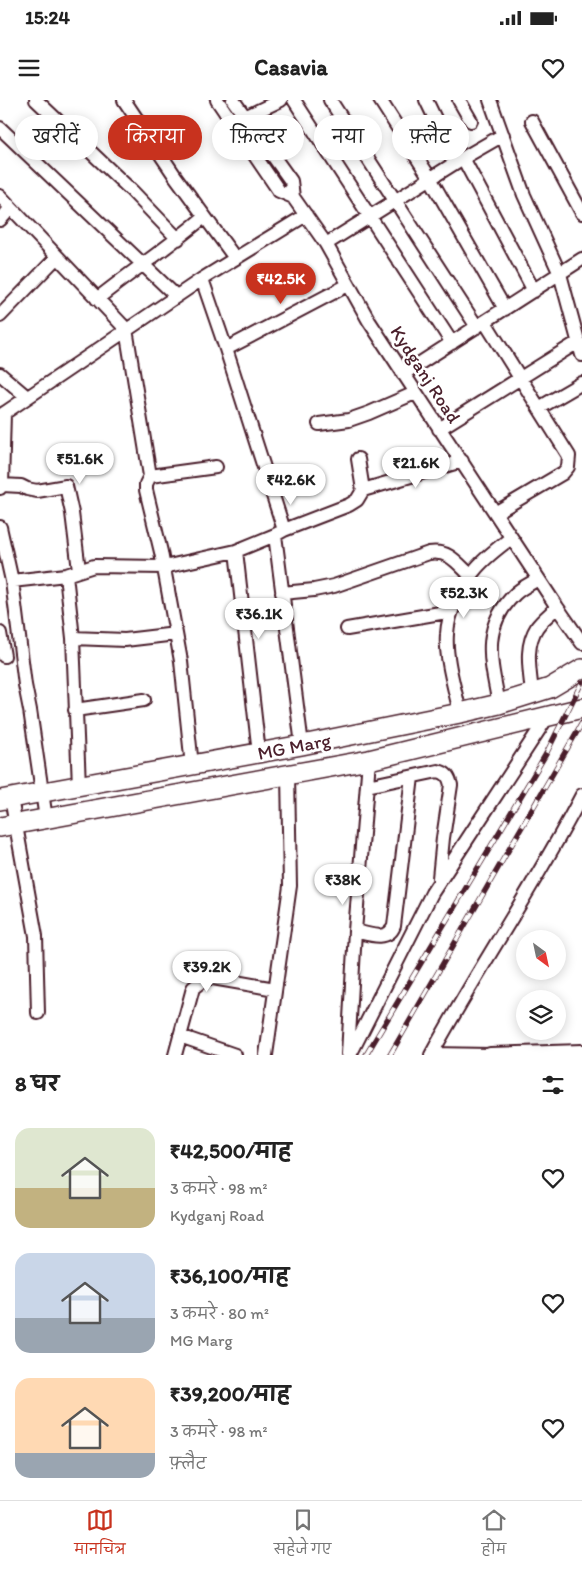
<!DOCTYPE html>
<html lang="hi">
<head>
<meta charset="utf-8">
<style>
  body { margin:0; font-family:Itim,"Playpen Sans Deva",sans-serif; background:#f2f2f2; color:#222; height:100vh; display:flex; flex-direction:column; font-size:19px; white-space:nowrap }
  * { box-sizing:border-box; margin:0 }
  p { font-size:16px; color:#767676 }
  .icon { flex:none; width:28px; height:28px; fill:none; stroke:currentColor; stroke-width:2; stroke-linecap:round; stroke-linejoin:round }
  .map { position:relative; height:955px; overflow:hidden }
  .sheet { display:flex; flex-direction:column; background:#fff; flex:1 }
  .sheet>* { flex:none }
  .top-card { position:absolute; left:15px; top:15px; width:552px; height:45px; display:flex; gap:10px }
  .needle { width:32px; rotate:147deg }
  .fabs { position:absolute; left:516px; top:830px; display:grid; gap:10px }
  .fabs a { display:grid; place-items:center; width:50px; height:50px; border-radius:50%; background:#fff; box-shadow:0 2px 12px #0003; font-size:25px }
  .price { position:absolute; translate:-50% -42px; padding:0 11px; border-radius:18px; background:#fff; color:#222; font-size:16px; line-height:32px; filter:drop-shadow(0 1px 2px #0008) }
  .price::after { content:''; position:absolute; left:50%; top:30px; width:15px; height:11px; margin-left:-8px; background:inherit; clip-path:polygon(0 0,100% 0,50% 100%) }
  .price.on { background:#c8321e; color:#fff }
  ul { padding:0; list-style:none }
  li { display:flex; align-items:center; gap:15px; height:125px; padding:0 15px }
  li span { display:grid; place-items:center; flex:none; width:140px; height:100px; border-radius:15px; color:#555 }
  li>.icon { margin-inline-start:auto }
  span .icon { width:60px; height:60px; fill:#fffc; stroke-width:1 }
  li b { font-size:21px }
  h2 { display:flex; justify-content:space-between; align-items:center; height:60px; padding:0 15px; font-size:21px }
  .tag { padding:0 18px; border-radius:22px; background:#fff; box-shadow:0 2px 12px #0003; font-size:18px; line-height:45px }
  .tag.on { background:#c8321e; color:#fff }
  .status { display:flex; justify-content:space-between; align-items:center; height:35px; padding:0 25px; background:#fff; direction:ltr }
  .status svg { height:14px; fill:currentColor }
  header { display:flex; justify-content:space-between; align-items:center; height:65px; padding:0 15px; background:#fff; font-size:22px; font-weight:700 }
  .menu { display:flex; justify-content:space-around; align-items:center; height:70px; border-top:1px solid #e0e0e0; background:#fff; font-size:14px; color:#767676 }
  .menu a { display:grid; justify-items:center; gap:2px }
  .menu .on { color:#c8321e }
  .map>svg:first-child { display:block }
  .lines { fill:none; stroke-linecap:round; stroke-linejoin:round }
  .street-casing { stroke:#4a1f2b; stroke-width:16 }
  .secondary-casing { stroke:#4a1f2b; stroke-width:22 }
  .street { stroke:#fff; stroke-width:12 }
  .secondary { stroke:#fff; stroke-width:19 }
  .rail-casing { stroke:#4a1f2b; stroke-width:5.5 }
  .rail { stroke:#fff; stroke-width:4; stroke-dasharray:11; stroke-linecap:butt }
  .labels { text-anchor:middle; stroke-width:5; stroke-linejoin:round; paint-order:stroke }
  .street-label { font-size:19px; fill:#4a1f2b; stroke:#fff }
</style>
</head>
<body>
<div class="status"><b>15:24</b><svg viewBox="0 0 49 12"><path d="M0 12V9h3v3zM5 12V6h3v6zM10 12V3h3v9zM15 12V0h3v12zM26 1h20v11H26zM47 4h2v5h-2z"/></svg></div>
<header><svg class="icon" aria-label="menu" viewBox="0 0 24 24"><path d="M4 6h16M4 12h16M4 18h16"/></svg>Casavia<svg class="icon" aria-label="heart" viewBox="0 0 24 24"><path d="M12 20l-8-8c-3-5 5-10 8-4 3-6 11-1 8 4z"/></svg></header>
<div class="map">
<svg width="582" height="955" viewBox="0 0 582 955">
  <rect width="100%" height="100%" fill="#fff"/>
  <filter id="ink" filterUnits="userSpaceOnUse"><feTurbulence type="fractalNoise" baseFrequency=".02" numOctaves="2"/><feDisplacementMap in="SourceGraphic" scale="10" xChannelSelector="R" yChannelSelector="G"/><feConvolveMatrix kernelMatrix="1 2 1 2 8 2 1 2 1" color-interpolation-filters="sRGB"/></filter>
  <g filter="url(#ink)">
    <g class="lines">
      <g class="street-casing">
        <path id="street" d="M36 0 132 91 178 139
          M124 0 175 76 235 158
          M217 0 279 91 293 97
          M233 0 291 81 293 97 326 144 369 221 557 507 582 543
          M294 0 452 243
          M330 0 477 227
          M380 0 430 78 505 209
          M426 0 456 62
          M459 0 471 21
          M490 0 524 95 560 174 582 255
          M245 17 281 0
          M532 21 582 113
          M0 28 176 196
          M463 58 503 35
          M0 96 126 229 150 376 146 384V390L161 452 181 561 192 666
          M0 120 11 108
          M326 144 463 58 534 191
          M202 179 226 249 284 430 275 435 302 645
          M97 199C132 171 170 146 204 117
          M0 216 57 157
          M485 222 569 356 568 367 563 373 495 413
          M226 249 348 185
          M0 274 27 297
          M403 274 582 159
          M539 308 582 283
          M0 316 202 179 306 115
          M319 324 349 320 369 313 415 293
          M439 329 578 242
          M150 376 216 367
          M2 385 21 386 27 389 37 391 66 386 72 413 79 470
          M0 388 2 385 4 313
          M363 390 462 361
          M0 427 12 481 25 585 30 610 46 719
          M284 430 349 405 357 400 363 390 358 359
          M66 475 73 538 79 686
          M12 481 66 475 94 466 164 467 236 451
          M282 493 314 490 334 486 429 453C450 450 457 463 471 476
          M347 529 452 511
          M0 533 4 556
          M73 538 125 540 176 534
          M532 593C530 571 524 547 537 527 542 520 550 514 557 507
          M499 604C491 562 480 528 515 494 521 488 530 484 538 479
          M75 610 144 600
          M460 613C455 589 445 558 447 534 448 513 461 487 474 471 484 458 498 448 511 438
          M259 653 236 451 275 435
          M367 686 438 671C447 673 449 677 451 685L443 738 439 778
          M11 698 36 836 38 913
          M355 831C368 834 388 842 394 826L412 677
          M180 936 235 955
          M348 954 355 831 369 660
          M432 954 490 955
          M490 954 582 951
          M175 955 193 888 207 877 275 889
          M266 955 290 786 288 674
          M350 955 432 793 548 616
          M431 955C479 867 536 784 582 695"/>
      </g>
      <g class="secondary-casing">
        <path id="secondary" d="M0 700 302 645 460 613 499 604 550 588 582 569
          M0 727 369 660 582 608"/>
      </g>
      <use href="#street" class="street"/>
      <use href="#secondary" class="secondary"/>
      <g class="rail-casing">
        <path id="rail" d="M366 955 546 654 582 582
          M390 955 582 623"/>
      </g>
      <use href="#rail" class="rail"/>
    </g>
  </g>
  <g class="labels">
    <g class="street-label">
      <text transform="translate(426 274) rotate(57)" y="7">Kydganj Road</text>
      <text transform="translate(294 646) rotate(-11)" y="7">MG Marg</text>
    </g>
  </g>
</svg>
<div class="fabs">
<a><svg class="needle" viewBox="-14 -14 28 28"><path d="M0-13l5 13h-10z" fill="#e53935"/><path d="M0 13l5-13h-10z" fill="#767676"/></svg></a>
<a><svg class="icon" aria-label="layers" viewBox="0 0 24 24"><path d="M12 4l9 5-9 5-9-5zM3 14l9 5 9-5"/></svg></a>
</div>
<b class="price on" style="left:281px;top:205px">₹42.5K</b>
<b class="price" style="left:80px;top:385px">₹51.6K</b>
<b class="price" style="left:416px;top:389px">₹21.6K</b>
<b class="price" style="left:291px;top:406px">₹42.6K</b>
<b class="price" style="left:464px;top:519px">₹52.3K</b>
<b class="price" style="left:259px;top:540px">₹36.1K</b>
<b class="price" style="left:343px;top:806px">₹38K</b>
<b class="price" style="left:207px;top:893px">₹39.2K</b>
<div class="top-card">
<a class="tag">खरीदें</a>
<a class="tag on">किराया</a>
<a class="tag">फ़िल्टर</a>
<a class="tag">नया</a>
<a class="tag">फ़्लैट</a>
</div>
</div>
<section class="sheet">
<h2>8 घर<svg class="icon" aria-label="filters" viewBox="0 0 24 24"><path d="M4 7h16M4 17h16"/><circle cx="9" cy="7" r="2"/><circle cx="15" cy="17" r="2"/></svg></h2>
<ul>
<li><span style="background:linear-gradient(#dfe7d0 60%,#c2b280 0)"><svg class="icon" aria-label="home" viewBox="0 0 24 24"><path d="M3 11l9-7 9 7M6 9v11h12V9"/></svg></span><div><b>₹42,500/माह</b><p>3 कमरे · 98 m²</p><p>Kydganj Road</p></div><svg class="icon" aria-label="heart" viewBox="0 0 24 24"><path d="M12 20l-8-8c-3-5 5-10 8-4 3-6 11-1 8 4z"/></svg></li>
<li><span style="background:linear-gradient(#c9d6e8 65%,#9aa5b1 0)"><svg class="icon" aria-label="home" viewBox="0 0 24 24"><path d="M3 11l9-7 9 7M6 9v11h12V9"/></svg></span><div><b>₹36,100/माह</b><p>3 कमरे · 80 m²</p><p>MG Marg</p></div><svg class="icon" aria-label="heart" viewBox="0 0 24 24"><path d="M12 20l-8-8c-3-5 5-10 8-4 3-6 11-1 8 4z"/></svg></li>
<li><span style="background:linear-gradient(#ffd9b3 75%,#9aa5b1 0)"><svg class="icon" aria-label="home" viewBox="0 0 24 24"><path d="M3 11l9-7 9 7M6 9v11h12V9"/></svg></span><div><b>₹39,200/माह</b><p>3 कमरे · 98 m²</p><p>फ़्लैट</p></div><svg class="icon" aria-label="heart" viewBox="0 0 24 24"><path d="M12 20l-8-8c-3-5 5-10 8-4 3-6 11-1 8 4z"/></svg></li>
</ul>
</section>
<nav class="menu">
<a class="on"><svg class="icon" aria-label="map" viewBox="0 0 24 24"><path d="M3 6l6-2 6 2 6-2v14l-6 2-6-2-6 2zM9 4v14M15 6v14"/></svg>मानचित्र</a>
<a><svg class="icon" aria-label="saved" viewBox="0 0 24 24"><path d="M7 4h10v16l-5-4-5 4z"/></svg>सहेजे गए</a>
<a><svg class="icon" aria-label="home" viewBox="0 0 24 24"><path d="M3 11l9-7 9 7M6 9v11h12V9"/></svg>होम</a>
</nav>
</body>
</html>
